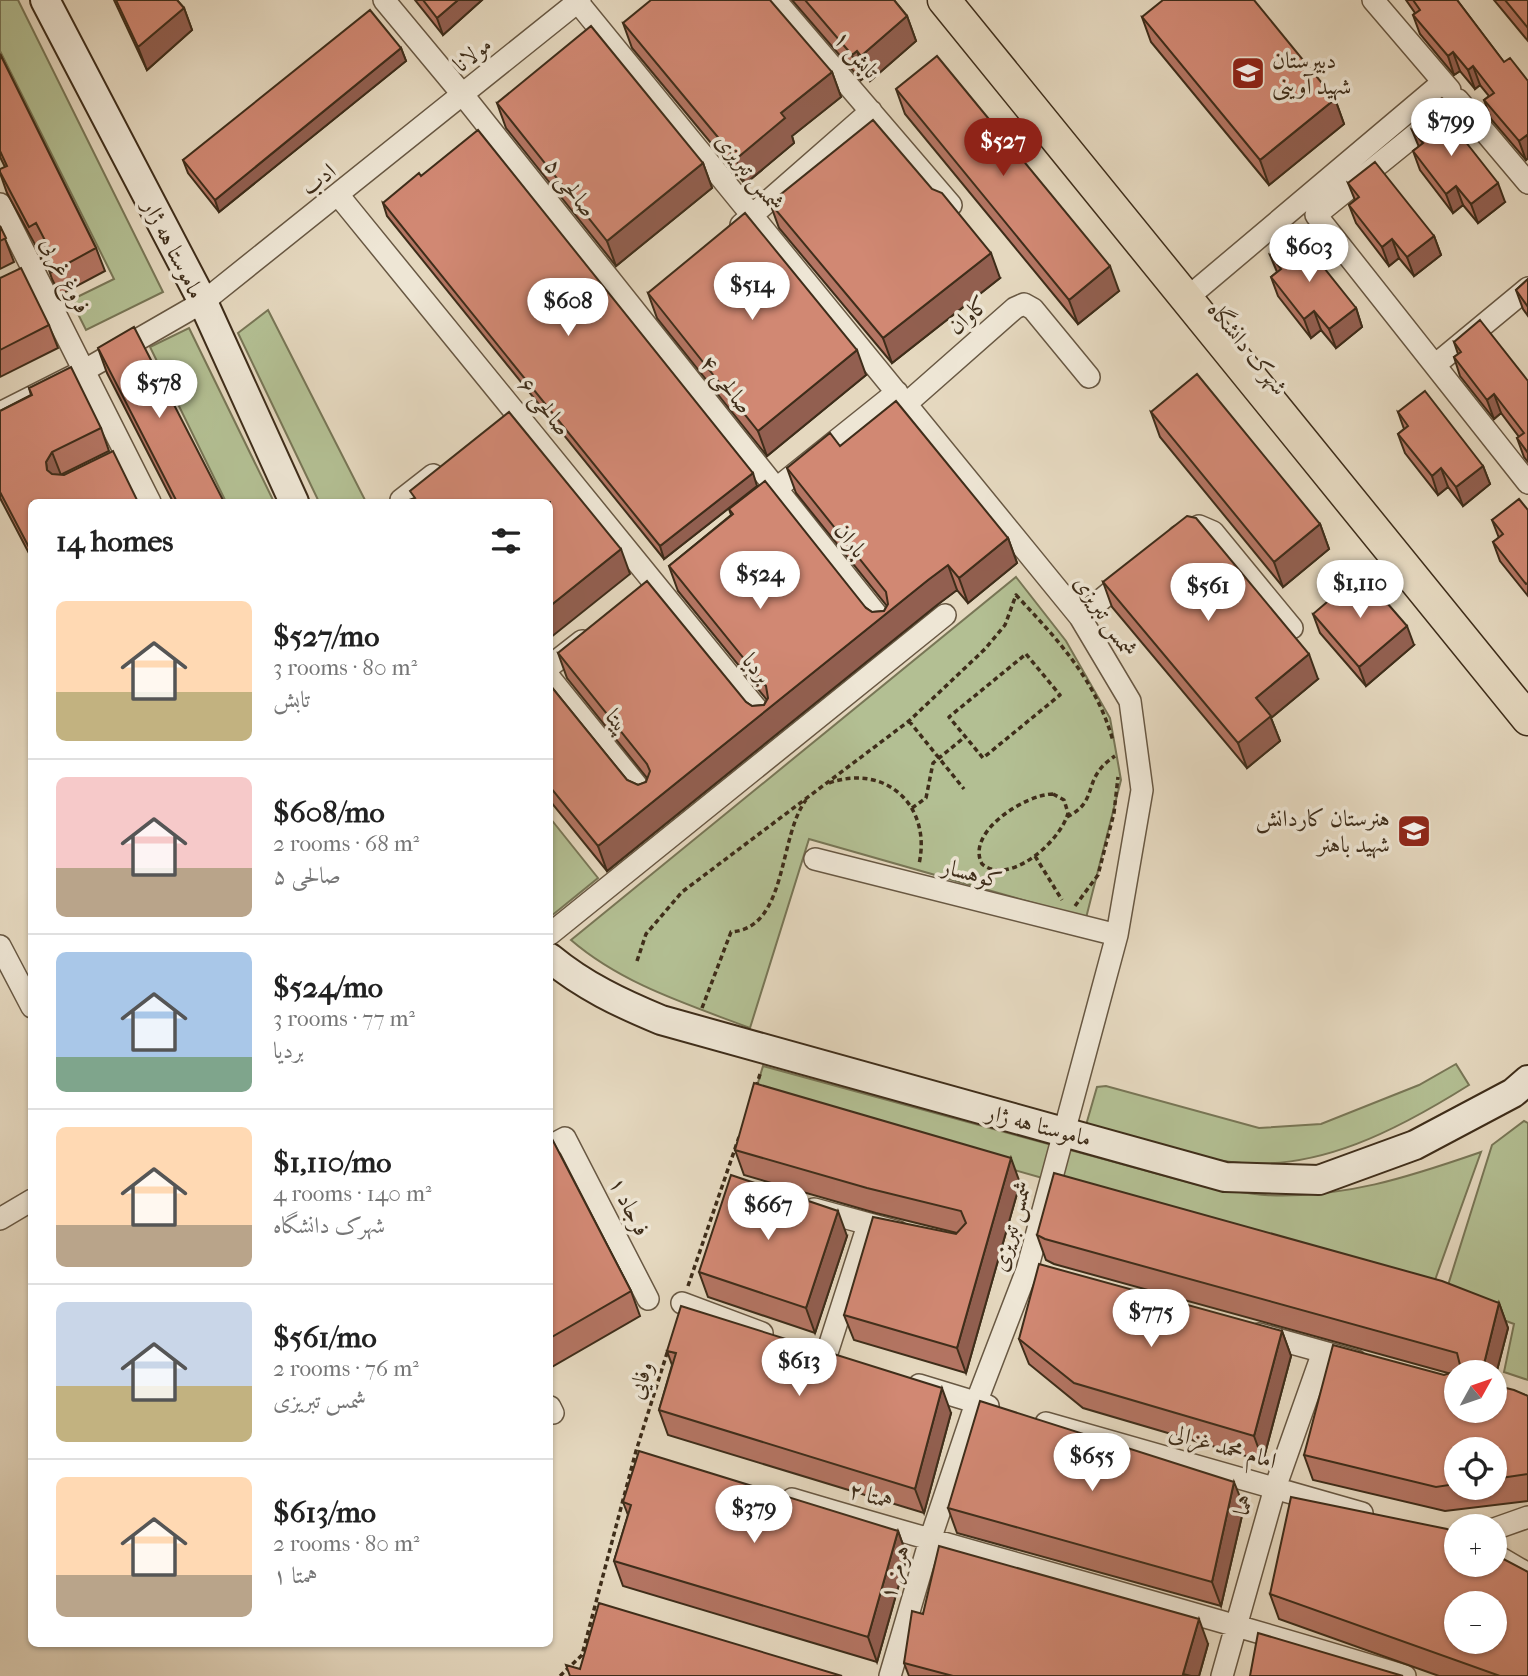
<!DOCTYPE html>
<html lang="en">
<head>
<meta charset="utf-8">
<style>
  body { margin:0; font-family:"IM FELL French Canon",Amiri,serif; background:#f2f2f2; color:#222; height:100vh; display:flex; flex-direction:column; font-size:26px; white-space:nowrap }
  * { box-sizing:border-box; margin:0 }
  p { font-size:23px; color:#767676 }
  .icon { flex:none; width:38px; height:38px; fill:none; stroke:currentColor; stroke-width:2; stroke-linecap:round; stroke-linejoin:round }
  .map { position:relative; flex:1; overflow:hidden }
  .drawer { position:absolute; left:28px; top:499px; width:525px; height:1148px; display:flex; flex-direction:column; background:#fff; border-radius:10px; box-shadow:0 2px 5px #0004 }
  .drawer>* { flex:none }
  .needle { width:46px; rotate:50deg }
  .controls { position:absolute; left:1444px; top:1360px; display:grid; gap:14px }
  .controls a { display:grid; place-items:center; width:63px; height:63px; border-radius:50%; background:#fff; box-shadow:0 2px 5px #0004; font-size:35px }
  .price { position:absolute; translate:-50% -60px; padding:0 16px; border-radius:24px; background:#fff; color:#222; font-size:23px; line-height:46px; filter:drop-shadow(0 2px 4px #0008) }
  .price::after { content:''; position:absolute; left:50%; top:42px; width:21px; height:16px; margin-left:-10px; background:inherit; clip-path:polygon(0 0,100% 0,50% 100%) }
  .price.on { background:#8f2418; color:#fff }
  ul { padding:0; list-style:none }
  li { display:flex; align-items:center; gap:21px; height:175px; padding:0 28px }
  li+li { border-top:2px solid #e0e0e0 }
  li span { display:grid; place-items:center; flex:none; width:196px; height:140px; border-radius:10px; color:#555 }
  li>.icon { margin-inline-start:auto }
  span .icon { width:84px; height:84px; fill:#fffc; stroke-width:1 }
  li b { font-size:30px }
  h2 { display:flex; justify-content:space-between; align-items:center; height:84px; padding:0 28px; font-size:30px }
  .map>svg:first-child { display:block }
  .green { fill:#b3bf93; stroke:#787656; stroke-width:2 }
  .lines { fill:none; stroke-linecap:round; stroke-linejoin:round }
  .minor-casing { stroke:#685843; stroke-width:24 }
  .secondary-casing { stroke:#3e2d1a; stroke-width:32 }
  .primary-casing { stroke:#3e2d1a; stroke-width:35 }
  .path { stroke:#3e2d1a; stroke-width:3.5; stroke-dasharray:5 3.5; stroke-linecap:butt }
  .minor { stroke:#eee6d5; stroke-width:21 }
  .secondary { stroke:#eee6d5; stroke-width:28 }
  .primary { stroke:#e5d8bf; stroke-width:32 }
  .wall { fill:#b47563; stroke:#3e2d1a; stroke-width:2; fill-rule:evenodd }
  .shaded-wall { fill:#925f50; stroke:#3e2d1a; stroke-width:2 }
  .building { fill:#d18873; stroke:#3e2d1a; stroke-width:2; fill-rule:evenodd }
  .labels { text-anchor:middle; stroke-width:7; stroke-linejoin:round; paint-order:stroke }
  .street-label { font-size:23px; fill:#3e2d1a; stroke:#eee6d5 }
  .poi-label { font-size:23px; fill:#3e2d1a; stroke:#eee6d5; text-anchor:start }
</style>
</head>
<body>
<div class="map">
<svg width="1528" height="1676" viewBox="0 0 1528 1676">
  <rect width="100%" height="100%" fill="#e5d8bf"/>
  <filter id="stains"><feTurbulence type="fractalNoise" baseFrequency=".00286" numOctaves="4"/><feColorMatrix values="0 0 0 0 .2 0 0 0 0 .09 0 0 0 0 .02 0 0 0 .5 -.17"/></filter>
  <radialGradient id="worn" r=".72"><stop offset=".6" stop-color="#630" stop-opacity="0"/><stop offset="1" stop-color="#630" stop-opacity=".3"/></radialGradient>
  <path class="green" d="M0 0H18L163 292 86 330 71 300 114 279 0 51Z
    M268 310 366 502H319L238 333Z
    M189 328 274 502H226L150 347Z
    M1016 577 1066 641 1110 718 1121 780 1086 918 809 839 750 1028C687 1004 622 984 571 940Z
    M550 818 598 878 550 917Z
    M1456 1064 1469 1085C1399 1129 1317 1173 1231 1162 1182 1156 1134 1139 1086 1125L1097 1087 1106 1086 1259 1128 1321 1124 1419 1085Z
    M763 1066 1195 1184C1218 1187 1242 1194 1265 1195 1342 1199 1409 1177 1481 1152L1435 1280 1053 1181 754 1096Z
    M1524 1121 1528 1123V1380L1504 1372 1514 1324 1444 1298 1492 1145Z"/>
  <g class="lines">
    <g class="minor-casing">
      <path id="minor" d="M384 0 463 95 885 625
        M576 0 1080 617 1130 701 1142 790 1117 935 1027 1270 976 1403 930 1540 890 1676
        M775 0 951 205
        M1373 0 1450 90
        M1528 183 1458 100 1316 215 1528 483
        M339 196 765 719
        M0 204 150 502
        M741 225 871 111
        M1199 288 1443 82
        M1435 365 1528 288
        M906 404 1015 308 1024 304 1033 309 1089 377
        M0 413 85 370 203 302 580 0
        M767 496 897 392
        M403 502 401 500 433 475
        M1179 536 1199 526 1213 532 1292 628
        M1080 617 1130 576
        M550 666 582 641
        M550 678 646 797
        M815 859 1117 935
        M550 934 945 615
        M0 946 32 1007
        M550 1146 565 1138 648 1299
        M814 1209 898 1232
        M0 1219 32 1200
        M682 1303 762 1333
        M1259 1334 1356 1361
        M826 1356 868 1225
        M919 1385 988 1406
        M550 1407 553 1413
        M1046 1423 1362 1513
        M792 1499C996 1560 1202 1613 1405 1676
        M1494 1529 1528 1517
        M1494 1554 1528 1574
        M1222 1676 1275 1488 1323 1352"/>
    </g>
    <g class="secondary-casing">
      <path id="secondary" d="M45 0 203 302 294 502
        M550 958C584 986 620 1003 661 1020L1225 1177 1319 1180 1415 1145 1513 1093 1528 1080"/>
    </g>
    <g class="primary-casing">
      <path id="primary" d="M944 0 1528 719"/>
    </g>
    <path class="path" d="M1026 654 1060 695 983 758 949 717Z
      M909 721 964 789
      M829 783C886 763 932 806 919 864
      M1053 794 1064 800 1068 813C1061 841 1009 887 982 864 965 832 1026 794 1053 794Z
      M912 808 926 798 933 763 966 736
      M1067 817C1101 800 1080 779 1115 756
      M1035 856 1062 900
      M1075 906 1098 875 1114 813 1118 777
      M637 961 646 934 682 892 909 721 985 649 1005 625 1016 595C1058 640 1096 680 1113 741
      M702 1008 731 932C788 928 778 837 806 800
      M756 1087 761 1071
      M688 1286 739 1137
      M560 1676 582 1655 636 1451 668 1350"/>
    <use href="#minor" class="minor"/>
    <use href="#secondary" class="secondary"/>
    <use href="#primary" class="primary"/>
  </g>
  <path class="wall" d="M114 0H177L184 8 192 30 147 70Z
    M415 0H482L443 35Z
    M792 0H894L907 16 916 41 870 81 866 76 861 80Z
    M1406 0H1457L1504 62 1528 81V158L1526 160 1491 119 1484 100 1489 96 1480 85 1475 89 1460 71 1454 75 1420 34 1413 15 1415 13Z
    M1494 0H1528V41Z
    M1142 17 1335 99 1344 124 1269 185 1151 42Z
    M623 23 832 72 841 97 792 136 794 143 745 184 632 48Z
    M401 48 406 61 219 212 188 173 183 160Z
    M0 54 96 248 105 271 60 295 52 279 44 255 48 253 45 246 38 250 7 193 0 173 5 167 0 157Z
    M896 89 1119 291 1078 324 905 114Z
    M497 103 703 163 712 188 616 266 506 128Z
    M1412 130 1505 202 1478 223 1463 205 1453 213 1420 170 1413 151 1419 147Z
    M1348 183 1434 236 1441 255 1414 276 1399 258 1389 266 1356 223 1349 205 1355 200Z
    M383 203 757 486 664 559 387 216Z
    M770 203 1000 278 892 363 779 228Z
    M0 226 14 262 0 269Z
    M1270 255 1356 308 1362 327 1336 348 1321 330 1311 338 1278 296 1271 277 1277 272Z
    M0 278 49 325 58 348 0 377Z
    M1528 279V316L1523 309 1516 290Z
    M648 293 866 375 767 456 657 318Z
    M1454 342 1528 381V462L1524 457 1517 438 1519 437 1501 413 1494 419 1460 376 1454 357 1458 354Z
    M98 348 224 502H173L107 373Z
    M29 388 101 428 109 451 60 475 32 502V559L0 498V411L31 395Z
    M1151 412 1320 524 1329 549 1283 587 1160 437Z
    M1398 412 1483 466 1490 484 1463 506 1448 487 1438 495 1405 453 1398 434 1404 429Z
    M840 446 1008 538 1017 563 968 603 957 590 937 605 607 871 550 801V685L627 780 638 785 646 782 647 778 567 678 558 653 746 702 752 706 764 705 767 700 678 591 669 566 731 515 729 509 872 612 884 611 887 606 796 493 787 468Z
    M1528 510V596L1500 561 1493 542 1499 538 1492 520Z
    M1103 582 1318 679 1271 718 1280 741 1247 768 1112 607Z
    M1313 614 1414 645 1366 686 1320 633Z
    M550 1136 631 1291 640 1316 550 1368Z
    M735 1150 1020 1183 966 1373 854 1340 844 1315 957 1233 876 1213 744 1175Z
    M1037 1235 1499 1303 1508 1328 1494 1382V1372H1456L1528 1396V1501L1445 1511 1313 1480 1304 1455 1444 1375 1448 1373 1054 1264 1046 1260ZM1456 1449H1494V1488H1456Z
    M847 1236 815 1333 708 1297 699 1272Z
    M1282 1331 1291 1356 1263 1461 1083 1408 1029 1364 1019 1339Z
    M667 1351 951 1413 924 1513 668 1435 659 1410 672 1365Z
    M623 1502 898 1531 907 1556 877 1662 623 1586 614 1561 628 1515Z
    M1244 1507 1221 1606 957 1533 948 1508Z
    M1270 1594 1528 1676H1439L1279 1619Z
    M923 1614 1208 1644 1199 1676H909L904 1663Z"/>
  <path class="shaded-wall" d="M458 0H482L443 35 437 18Z
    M184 8 192 30 147 70 138 47Z
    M907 16 916 41 870 81 861 56Z
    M401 48 406 61 219 212 215 200Z
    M857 51 866 76 861 80 852 55Z
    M1453 52 1460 71 1454 75 1448 56Z
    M1473 66 1480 85 1475 89 1468 70Z
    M832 72 841 97 792 136 794 143 745 184 736 159 781 113Z
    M1335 99 1344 124 1269 185 1260 160Z
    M1527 135 1528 138V158L1526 160 1519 141Z
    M703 163 712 188 616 266 607 241Z
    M1498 183 1505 202 1478 223 1471 204Z
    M1456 186 1463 205 1453 213 1446 194Z
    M1434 236 1441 255 1414 276 1407 257Z
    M1392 239 1399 258 1389 266 1382 247Z
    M991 253 1000 278 892 363 883 338Z
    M1110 266 1119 291 1078 324 1069 300Z
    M1356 308 1362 327 1336 348 1329 329Z
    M1314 311 1321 330 1311 338 1304 319Z
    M857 350 866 375 767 456 758 431Z
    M1494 394 1501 413 1494 419 1487 400Z
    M52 452 61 475 56 492 47 470 46 462Z
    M1483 466 1490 484 1463 506 1456 487Z
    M1441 468 1448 487 1438 495 1432 476Z
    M753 473 757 486 664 559 660 546Z
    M1320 524 1329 549 1283 587 1274 562Z
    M1008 538 1017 563 968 603 959 578Z
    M621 549 630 574 550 638V606Z
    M948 565 957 590 937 605 607 871 598 846 928 580Z
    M1407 626 1414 645 1366 686 1359 667Z
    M1309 654 1318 679 1271 718 1280 741 1247 768 1238 743 1256 698Z
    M1011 1158 1020 1183 966 1373 957 1348Z
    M838 1211 847 1236 815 1333 806 1308Z
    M1499 1303 1508 1328 1494 1382V1372H1482Z
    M1282 1331 1291 1356 1263 1461 1254 1436Z
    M942 1388 951 1413 924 1513 915 1489Z
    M1234 1482 1244 1507 1221 1606 1212 1582Z
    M898 1531 907 1556 877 1662 868 1637Z
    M1199 1619 1208 1644 1199 1676H1184L1183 1674Z"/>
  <path class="building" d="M116 0H177L184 8 138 47Z
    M423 0H458L437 18Z
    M651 0H770L832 72 781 113 785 118 736 159 623 23Z
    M805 0H894L907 16 861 56 857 51 852 55Z
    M1163 0H1254L1335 99 1260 160 1142 17Z
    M1413 0H1457L1504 62 1510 58 1528 81V137L1527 135 1519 141 1484 100 1494 93 1473 66 1468 70 1453 52 1448 56 1413 15 1420 10Z
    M1505 0H1528V28Z
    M370 10 401 48 215 200 183 160Z
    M591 26 703 163 607 241 497 103Z
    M0 54 96 248 52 272 44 255 51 252 36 223 29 227 0 172V169L7 166 0 151Z
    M937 56 1110 266 1069 300 896 89Z
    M1439 108 1498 183 1471 204 1456 186 1446 194 1413 151 1423 143 1412 130Z
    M873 120 932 189 942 193 991 253 883 338 770 203Z
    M478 130 753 473 660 546 383 203 419 173 421 176Z
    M1375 162 1434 236 1407 257 1392 239 1382 247 1349 205 1359 197 1348 183Z
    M745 213 857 350 758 431 648 293Z
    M0 226 6 238 0 241Z
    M1297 234 1356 308 1329 329 1314 311 1304 319 1271 277 1281 269 1270 255Z
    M21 268 49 325 0 350V278Z
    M1528 279V307L1516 290Z
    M1480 320 1528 381V453L1517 438 1524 433 1494 394 1487 400 1454 357 1461 352 1454 342Z
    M134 327 224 502H177L98 348Z
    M71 367 101 428 52 452 46 462 47 470 52 474 64 475 113 451 138 502H32V553L0 492V411L32 395 29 388Z
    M1197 374 1320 524 1274 562 1151 412Z
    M1425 391 1483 466 1456 487 1441 468 1432 476 1398 434 1408 426 1398 412Z
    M896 401 1008 538 959 578 948 565 928 580 598 846 550 787V685L627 780 638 785 646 782 650 771 647 764 558 653 647 581 746 702 752 706 764 705 768 698 766 686 669 566 733 514 729 509 765 481 866 608 872 612 884 611 888 604 886 592 787 468 830 433 840 446Z
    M509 412 621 549 550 606V502H403L415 498 410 491Z
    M1519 499 1528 510V583L1526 584 1493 542 1503 534 1492 520Z
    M1187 516 1196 518 1309 654 1256 698 1271 716 1238 743 1103 582Z
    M1361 573 1407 626 1359 667 1313 614Z
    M754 1083 1011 1158 957 1348 844 1315 873 1217 956 1234 966 1223 961 1211 867 1188 735 1150Z
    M550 1135 631 1291 550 1338Z
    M1054 1173 1442 1281 1499 1303 1482 1372H1456V1410H1494V1385L1514 1390 1528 1396V1474L1494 1479V1449H1456V1484L1436 1487 1304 1455 1333 1345 1444 1375 1457 1371 1460 1365 1457 1353 1045 1239 1037 1235Z
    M731 1175 838 1211 806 1308 699 1272Z
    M1039 1264 1282 1331 1254 1436 1074 1383 1019 1339Z
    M681 1306 942 1388 915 1489 659 1410 676 1353 667 1351Z
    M980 1401 1234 1482 1212 1582 948 1508Z
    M639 1451 898 1531 868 1637 614 1561 631 1505 623 1502Z
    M1291 1497 1447 1529 1456 1534V1564H1494V1554L1528 1572V1676H1500L1270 1594ZM1456 1603H1494V1642H1456Z
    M939 1546 1199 1619 1183 1674 1191 1676H953L904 1663 912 1611 923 1614Z
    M599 1603 842 1676H570L566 1665 580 1669Z
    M1258 1633 1403 1676H1250Z"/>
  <defs>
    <g id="school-square" transform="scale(1.75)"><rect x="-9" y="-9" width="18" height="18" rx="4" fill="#8f2418" stroke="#eee6d5"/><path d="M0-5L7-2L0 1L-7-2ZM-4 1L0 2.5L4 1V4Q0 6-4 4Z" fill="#fff"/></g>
  </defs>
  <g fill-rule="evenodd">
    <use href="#school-square" x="1248" y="73"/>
    <use href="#school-square" x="1414" y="831"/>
  </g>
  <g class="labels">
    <g class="street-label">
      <text transform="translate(472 54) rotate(-39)" y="8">مولانا</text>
      <text transform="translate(857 54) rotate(49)" y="8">تابش ۱</text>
      <text transform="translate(750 172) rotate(51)" y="8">شمس تبریزی</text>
      <text transform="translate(318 179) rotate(-38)" y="8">ادب</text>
      <text transform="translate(571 187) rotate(52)" y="8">صالحی ۵</text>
      <text transform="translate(174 249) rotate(63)" y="8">ماموستا هه ژار</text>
      <text transform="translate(66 275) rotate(63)" y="8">فروغ غربی</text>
      <text transform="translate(968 315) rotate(-41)" y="8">کاوان</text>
      <text transform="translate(1248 348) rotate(51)" y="8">شهرک دانشگاه</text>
      <text transform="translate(727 384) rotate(51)" y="8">صالحی ۴</text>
      <text transform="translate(545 406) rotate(51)" y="8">صالحی ۶</text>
      <text transform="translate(851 540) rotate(52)" y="8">باران</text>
      <text transform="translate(1106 616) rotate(56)" y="8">شمس تبریزی</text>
      <text transform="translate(757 668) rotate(51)" y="8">بردیا</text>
      <text transform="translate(618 721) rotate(51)" y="8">پیتا</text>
      <text transform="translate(972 873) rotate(15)" y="8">کوهسار</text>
      <text transform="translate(1039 1125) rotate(15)" y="8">ماموستا هه ژار</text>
      <text transform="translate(630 1206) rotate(63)" y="8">فرجاد ۱</text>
      <text transform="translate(1011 1226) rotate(-74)" y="8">شمس تبریزی</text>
      <text transform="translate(640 1380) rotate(-73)" y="8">وفایی</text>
      <text transform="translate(1223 1446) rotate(16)" y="8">امام محمد غزالی</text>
      <text transform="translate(871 1495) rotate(17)" y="8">همتا ۲</text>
      <text transform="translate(1243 1505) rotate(-74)" y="8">هما</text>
      <text transform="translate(894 1572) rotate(-74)" y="8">هرمز ۱</text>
    </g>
    <g class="poi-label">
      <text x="1272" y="68">دبیرستان<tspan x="1272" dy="26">شهید آوینی</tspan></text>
      <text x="1390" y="826" text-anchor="end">هنرستان کاردانش<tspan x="1390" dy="26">شهید باهنر</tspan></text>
    </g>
  </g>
  <rect width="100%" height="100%" filter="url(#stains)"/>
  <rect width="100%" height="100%" fill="url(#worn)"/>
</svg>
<div class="controls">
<a><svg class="needle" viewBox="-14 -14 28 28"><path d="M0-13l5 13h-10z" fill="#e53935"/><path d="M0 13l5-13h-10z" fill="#767676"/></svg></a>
<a><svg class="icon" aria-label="locate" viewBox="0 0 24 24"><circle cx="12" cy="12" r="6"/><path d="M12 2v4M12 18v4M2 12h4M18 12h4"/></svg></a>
<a>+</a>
<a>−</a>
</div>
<b class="price" style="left:1451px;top:158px">$799</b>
<b class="price on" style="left:1003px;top:178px">$527</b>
<b class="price" style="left:1309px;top:284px">$603</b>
<b class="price" style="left:752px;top:322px">$514</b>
<b class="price" style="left:568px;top:338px">$608</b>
<b class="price" style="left:159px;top:420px">$578</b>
<b class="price" style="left:760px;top:611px">$524</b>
<b class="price" style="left:1360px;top:620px">$1,110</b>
<b class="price" style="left:1208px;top:623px">$561</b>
<b class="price" style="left:768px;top:1242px">$667</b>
<b class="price" style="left:1151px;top:1349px">$775</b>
<b class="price" style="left:799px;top:1398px">$613</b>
<b class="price" style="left:1092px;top:1493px">$655</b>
<b class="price" style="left:754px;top:1545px">$379</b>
<section class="drawer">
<h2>14 homes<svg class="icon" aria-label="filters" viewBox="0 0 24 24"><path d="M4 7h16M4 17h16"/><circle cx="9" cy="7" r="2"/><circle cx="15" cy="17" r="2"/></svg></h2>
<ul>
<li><span style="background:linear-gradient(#ffd9b3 65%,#c2b280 0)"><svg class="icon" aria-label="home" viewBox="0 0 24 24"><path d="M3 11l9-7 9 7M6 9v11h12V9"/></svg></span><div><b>$527/mo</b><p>3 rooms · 80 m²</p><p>تابش</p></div></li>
<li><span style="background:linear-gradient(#f6c9c9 65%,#b9a48a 0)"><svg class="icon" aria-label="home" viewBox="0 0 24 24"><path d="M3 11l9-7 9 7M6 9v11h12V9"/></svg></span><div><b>$608/mo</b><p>2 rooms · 68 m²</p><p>صالحی ۵</p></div></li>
<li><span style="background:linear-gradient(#a9c7e8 75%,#7fa58c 0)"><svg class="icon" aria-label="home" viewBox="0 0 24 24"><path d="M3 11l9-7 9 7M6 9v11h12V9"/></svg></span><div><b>$524/mo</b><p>3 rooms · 77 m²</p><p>بردیا</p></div></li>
<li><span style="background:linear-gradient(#ffd9b3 70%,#b9a48a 0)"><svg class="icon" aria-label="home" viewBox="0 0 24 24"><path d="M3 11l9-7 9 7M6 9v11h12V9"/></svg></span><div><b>$1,110/mo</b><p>4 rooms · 140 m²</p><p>شهرک دانشگاه</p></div></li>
<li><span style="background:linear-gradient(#c9d6e8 60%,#c2b280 0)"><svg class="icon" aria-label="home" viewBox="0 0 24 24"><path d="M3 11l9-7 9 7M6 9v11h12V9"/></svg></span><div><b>$561/mo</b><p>2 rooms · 76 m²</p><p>شمس تبریزی</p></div></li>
<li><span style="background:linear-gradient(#ffd9b3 70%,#b9a48a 0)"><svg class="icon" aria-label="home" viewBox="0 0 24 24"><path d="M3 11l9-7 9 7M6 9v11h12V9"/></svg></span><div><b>$613/mo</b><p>2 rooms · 80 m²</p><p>همتا ۱</p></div></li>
</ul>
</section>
</div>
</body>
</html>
